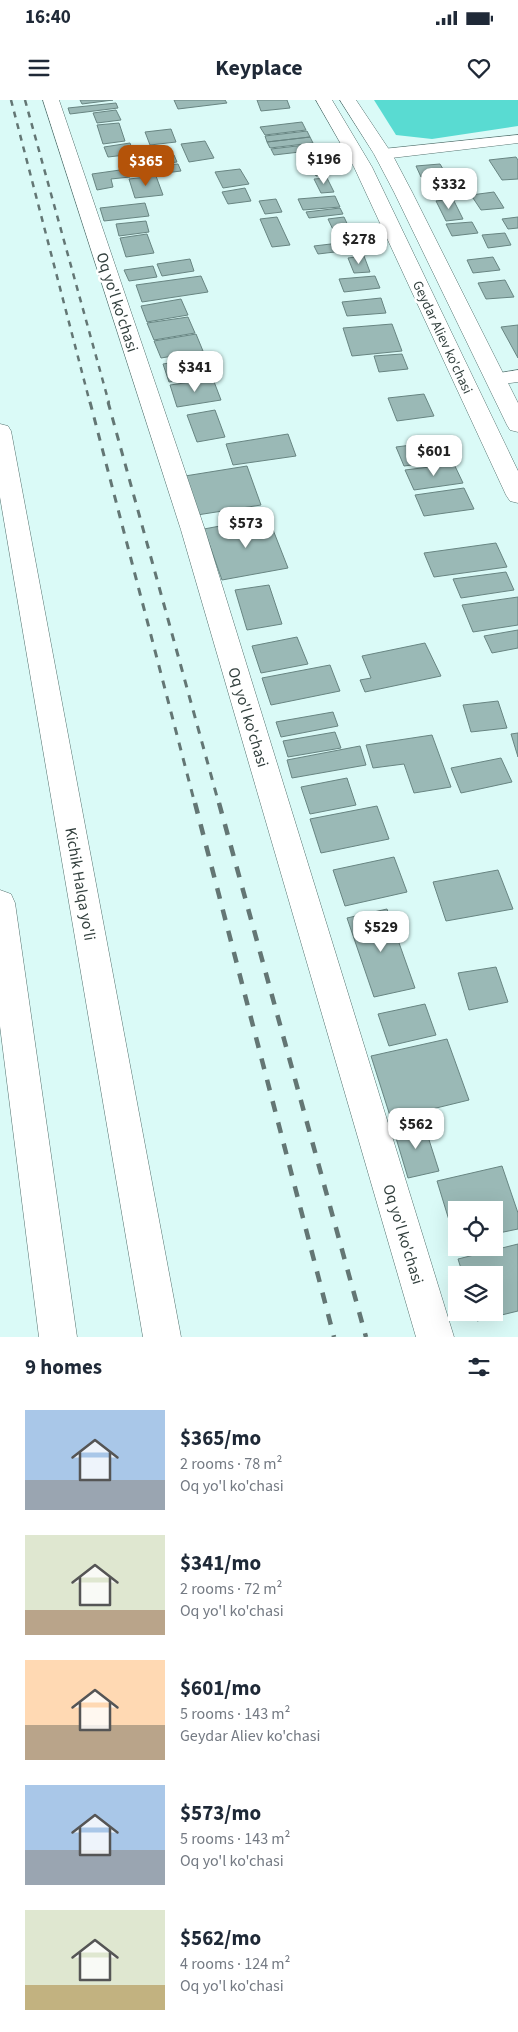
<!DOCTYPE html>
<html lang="en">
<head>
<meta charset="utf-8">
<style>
  body { margin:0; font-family:"Source Sans 3",sans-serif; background:#f6f6f7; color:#1f2937; height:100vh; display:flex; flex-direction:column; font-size:19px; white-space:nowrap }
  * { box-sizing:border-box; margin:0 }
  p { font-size:16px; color:#747a83 }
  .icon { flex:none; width:28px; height:28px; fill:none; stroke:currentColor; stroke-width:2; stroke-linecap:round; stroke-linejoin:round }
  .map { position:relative; height:1237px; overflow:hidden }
  .sheet { display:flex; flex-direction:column; background:#fff; flex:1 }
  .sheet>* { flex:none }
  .fabs { position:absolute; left:448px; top:1101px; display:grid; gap:10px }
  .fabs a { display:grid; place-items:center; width:55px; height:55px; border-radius:0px; background:#fff; box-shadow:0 5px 20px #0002; font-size:25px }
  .price { position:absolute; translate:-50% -42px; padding:0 11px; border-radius:10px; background:#fff; color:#222; font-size:16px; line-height:32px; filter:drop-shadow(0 1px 2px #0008) }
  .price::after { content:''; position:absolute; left:50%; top:30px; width:15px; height:11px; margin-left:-8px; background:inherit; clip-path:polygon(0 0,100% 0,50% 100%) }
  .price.on { background:#b45309; color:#fff }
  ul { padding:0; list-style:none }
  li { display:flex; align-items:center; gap:15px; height:125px; padding:0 25px }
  li span { display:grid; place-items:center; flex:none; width:140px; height:100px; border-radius:0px; color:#555 }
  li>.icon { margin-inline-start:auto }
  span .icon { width:60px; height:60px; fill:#fffc; stroke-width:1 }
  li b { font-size:21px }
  h2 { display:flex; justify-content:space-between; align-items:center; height:60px; padding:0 25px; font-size:21px }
  .status { display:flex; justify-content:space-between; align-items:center; height:35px; padding:0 25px; background:#fff; direction:ltr }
  .status svg { height:14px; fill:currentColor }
  header { display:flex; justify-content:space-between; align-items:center; height:65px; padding:0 25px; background:#fff; font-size:22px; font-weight:700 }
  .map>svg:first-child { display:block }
  .forest { fill:#59dbd2 }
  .building { fill:#9ab9b6; stroke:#688582 }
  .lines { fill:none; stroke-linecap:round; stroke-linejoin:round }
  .minor-casing { stroke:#54716e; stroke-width:1 }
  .tertiary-casing { stroke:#54716e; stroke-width:1 }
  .secondary-casing { stroke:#54716e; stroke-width:1 }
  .trunk-casing { stroke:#54716e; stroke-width:1 }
  .minor { fill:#fff; fill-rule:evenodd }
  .tertiary { fill:#fff; fill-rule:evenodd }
  .secondary { fill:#fff; fill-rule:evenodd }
  .trunk { fill:#fff; fill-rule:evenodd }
  .rail-far2 { stroke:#637674; stroke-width:2.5; stroke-dasharray:6 6; stroke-linecap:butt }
  .rail-far1 { stroke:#637674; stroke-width:3; stroke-dasharray:8 8; stroke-linecap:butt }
  .rail { stroke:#637674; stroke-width:4.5; stroke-dasharray:11 11; stroke-linecap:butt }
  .labels { text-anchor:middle; stroke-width:5; stroke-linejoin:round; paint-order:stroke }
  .far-street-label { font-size:14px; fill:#33403e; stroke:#fff }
  .street-label { font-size:16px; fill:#33403e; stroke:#fff }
</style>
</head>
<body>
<div class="status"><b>16:40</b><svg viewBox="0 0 49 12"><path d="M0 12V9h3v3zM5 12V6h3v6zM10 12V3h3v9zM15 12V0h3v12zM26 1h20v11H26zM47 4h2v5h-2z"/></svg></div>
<header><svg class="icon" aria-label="menu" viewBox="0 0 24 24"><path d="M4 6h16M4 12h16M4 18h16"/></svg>Keyplace<svg class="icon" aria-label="heart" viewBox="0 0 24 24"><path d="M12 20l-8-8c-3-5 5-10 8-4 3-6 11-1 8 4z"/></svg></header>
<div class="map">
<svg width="518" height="1237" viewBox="0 0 518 1237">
  <rect width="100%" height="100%" fill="#dafaf7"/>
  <path class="forest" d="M374 0H518V26L432 39 396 35Z"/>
  <path class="building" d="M80 0H113L82 4Z
    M174 0H225L227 3 178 9Z
    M257 0H287L290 8 261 11Z
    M116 3 118 8 70 14 68 8Z
    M116 10 121 20 97 23 93 13Z
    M302 22 306 30 265 35 260 27Z
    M119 23 125 41 103 44 97 25Z
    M171 29 176 42 150 45 145 32Z
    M307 31 310 37 267 42 265 36Z
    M310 37 313 43 270 48 267 42Z
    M205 41 214 58 189 62 181 44Z
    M130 43 134 54 108 57 104 47Z
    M314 44 317 50 274 55 271 49Z
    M174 55 177 62 146 66 143 59Z
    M516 57 518 60V79L502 80 489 60Z
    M319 58 327 74 316 76 308 59Z
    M178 64 181 71 149 75 147 67Z
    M440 64 446 74 421 77 416 66Z
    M127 69 130 77 111 79 113 87 97 90 92 74Z
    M240 69 249 84 223 88 215 72Z
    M156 76 163 95 135 98 129 79Z
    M448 77 454 87 429 90 424 79Z
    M327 78 334 92 321 93 314 79Z
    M245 88 251 101 228 104 222 92Z
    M494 92 504 108 481 110 471 95Z
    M335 96 340 107 303 110 298 99Z
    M276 99 282 112 265 114 259 101Z
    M453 99 463 119 446 121 436 101Z
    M145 103 149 116 104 121 100 108Z
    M340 108 343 114 309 118 306 112Z
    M277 117 290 145 272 147 260 119Z
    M344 117 352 134 336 136 328 119Z
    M518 117V128L508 129 502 119Z
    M146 121 149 132 119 136 116 124Z
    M472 122 478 133 452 136 446 124Z
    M505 133 511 145 488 148 482 135Z
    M147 134 154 153 126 157 120 138Z
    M356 141 360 149 318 154 314 146Z
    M364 156 370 172 354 173 348 158Z
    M493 157 500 170 473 173 467 160Z
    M190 159 194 171 162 176 157 164Z
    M153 166 157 177 129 181 124 170Z
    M201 176 208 192 142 202 136 185Z
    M375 176 380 188 344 192 339 179Z
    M505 180 514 197 486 199 478 183Z
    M381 198 386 213 347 216 342 202Z
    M181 199 188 215 147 222 141 206Z
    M188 217 195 233 154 240 147 223Z
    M392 224 402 251 352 256 343 228Z
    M518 225V258L501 227Z
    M196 234 203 251 161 258 154 241Z
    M402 254 408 269 379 272 374 256Z
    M205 257 212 275 169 282 163 264Z
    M213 279 221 300 177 307 170 285Z
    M424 294 434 316 397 321 388 298Z
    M215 310 225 337 197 342 187 315Z
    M288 334 296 356 233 365 226 344Z
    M443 341 452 360 404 366 396 347Z
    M454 364 463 383 414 390 405 370Z
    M247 366 261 405 197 415 185 376Z
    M464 388 474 409 424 416 415 395Z
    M268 417 288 468 222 480 204 429Z
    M496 443 507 467 434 477 424 453Z
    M506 472 514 490 461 498 453 479Z
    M269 485 282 524 247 530 235 490Z
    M518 497V525L473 532 462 505Z
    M518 530V548L492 553 484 536Z
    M297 537 308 564 261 573 252 546Z
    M425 543 441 576 365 592 360 580 371 578 362 556Z
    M330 565 340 591 271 605 262 578Z
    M498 601 507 628 471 632 463 605Z
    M333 612 338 626 281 637 276 622Z
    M335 632 341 648 288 657 283 641Z
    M518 633V657L511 634Z
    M432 635 451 687 414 693 404 664 373 668 366 645Z
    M360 646 366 665 292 678 287 660Z
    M501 658 512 682 461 693 451 668Z
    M347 678 356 705 310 714 301 687Z
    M377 706 389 739 321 753 310 719Z
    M394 757 407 792 345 806 333 770Z
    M498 770 513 809 446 821 433 782Z
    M387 809 415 888 374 897 347 818Z
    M496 867 508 902 469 910 458 873Z
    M425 904 436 935 389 946 378 914Z
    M447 939 469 1000 391 1019 371 956Z
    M423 1021 439 1071 408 1078 393 1028Z
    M502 1066 518 1113V1129L494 1134V1110H456V1143L437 1081Z
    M518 1144V1211L477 1221 475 1212H494V1175H463L458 1159Z"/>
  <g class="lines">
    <g class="minor-casing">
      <path id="minor" d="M518 35V43L383 59 378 57 375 54 378 51 383 49Z
        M518 270V282L495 285 488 283 486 279 488 275Z"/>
    </g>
    <g class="tertiary-casing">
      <path id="tertiary" d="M43 0H59L205 430 454 1237H416L181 430Z"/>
    </g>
    <g class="secondary-casing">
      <path id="secondary" d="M316 0H332L372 67 518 371V403L510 401 506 395 354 67Z
        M340 0H356L392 54 412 92 518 303V332L510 330 507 325 394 92 374 54Z"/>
    </g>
    <g class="trunk-casing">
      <path id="trunk" d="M0 324 8 326 11 331 181 1237H143L0 397Z
        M0 790 11 794 15 803 77 1237H39L0 926Z"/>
    </g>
    <use href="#minor" class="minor"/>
    <use href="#tertiary" class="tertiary"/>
    <use href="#secondary" class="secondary"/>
    <use href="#trunk" class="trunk"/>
    <path class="rail-far2" d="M11 0 90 303
      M25 0 109 303"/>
    <path class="rail-far1" d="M90 302 195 704
      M108 302 219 704"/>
    <path class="rail" d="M195 703 334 1237
      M219 703 366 1237"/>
  </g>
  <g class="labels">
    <g class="far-street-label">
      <text transform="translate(443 237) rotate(65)" y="5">Geydar Aliev ko'chasi</text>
    </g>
    <g class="street-label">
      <text transform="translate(118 202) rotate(72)" y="6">Oq yo'l ko'chasi</text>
      <text transform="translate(249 617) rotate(73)" y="6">Oq yo'l ko'chasi</text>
      <text transform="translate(81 784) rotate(80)" y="6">Kichik Halqa yo'li</text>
      <text transform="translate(404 1134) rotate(73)" y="6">Oq yo'l ko'chasi</text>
    </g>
  </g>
</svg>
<div class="fabs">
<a><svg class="icon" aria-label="locate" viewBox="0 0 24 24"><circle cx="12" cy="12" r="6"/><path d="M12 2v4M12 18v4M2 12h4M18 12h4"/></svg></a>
<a><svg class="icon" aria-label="layers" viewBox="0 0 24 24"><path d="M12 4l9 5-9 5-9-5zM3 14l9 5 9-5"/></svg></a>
</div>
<b class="price" style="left:324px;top:85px">$196</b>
<b class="price on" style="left:146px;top:87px">$365</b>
<b class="price" style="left:449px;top:110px">$332</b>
<b class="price" style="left:359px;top:165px">$278</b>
<b class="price" style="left:195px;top:293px">$341</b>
<b class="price" style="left:434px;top:377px">$601</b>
<b class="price" style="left:246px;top:449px">$573</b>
<b class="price" style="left:381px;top:853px">$529</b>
<b class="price" style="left:416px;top:1050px">$562</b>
</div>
<section class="sheet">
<h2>9 homes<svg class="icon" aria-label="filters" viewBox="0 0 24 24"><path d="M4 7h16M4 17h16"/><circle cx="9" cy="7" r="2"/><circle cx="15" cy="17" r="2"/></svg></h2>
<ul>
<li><span style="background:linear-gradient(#a9c7e8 70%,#9aa5b1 0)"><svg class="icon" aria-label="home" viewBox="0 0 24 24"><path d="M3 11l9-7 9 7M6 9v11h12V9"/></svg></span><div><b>$365/mo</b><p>2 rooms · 78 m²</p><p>Oq yo'l ko'chasi</p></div></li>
<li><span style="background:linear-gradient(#dfe7d0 75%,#b9a48a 0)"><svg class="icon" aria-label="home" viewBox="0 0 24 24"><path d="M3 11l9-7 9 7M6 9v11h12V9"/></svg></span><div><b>$341/mo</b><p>2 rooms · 72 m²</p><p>Oq yo'l ko'chasi</p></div></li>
<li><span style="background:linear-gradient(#ffd9b3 65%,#b9a48a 0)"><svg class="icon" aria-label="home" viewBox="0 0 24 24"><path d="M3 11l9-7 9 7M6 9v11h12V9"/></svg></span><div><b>$601/mo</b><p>5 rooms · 143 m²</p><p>Geydar Aliev ko'chasi</p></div></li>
<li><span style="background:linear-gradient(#a9c7e8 65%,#9aa5b1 0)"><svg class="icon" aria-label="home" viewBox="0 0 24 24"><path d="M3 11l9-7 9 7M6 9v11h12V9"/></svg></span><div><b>$573/mo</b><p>5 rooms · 143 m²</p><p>Oq yo'l ko'chasi</p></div></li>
<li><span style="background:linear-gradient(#dfe7d0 75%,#c2b280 0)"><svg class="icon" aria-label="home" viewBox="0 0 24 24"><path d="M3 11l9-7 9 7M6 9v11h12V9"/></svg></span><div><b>$562/mo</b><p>4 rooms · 124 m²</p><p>Oq yo'l ko'chasi</p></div></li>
</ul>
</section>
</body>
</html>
